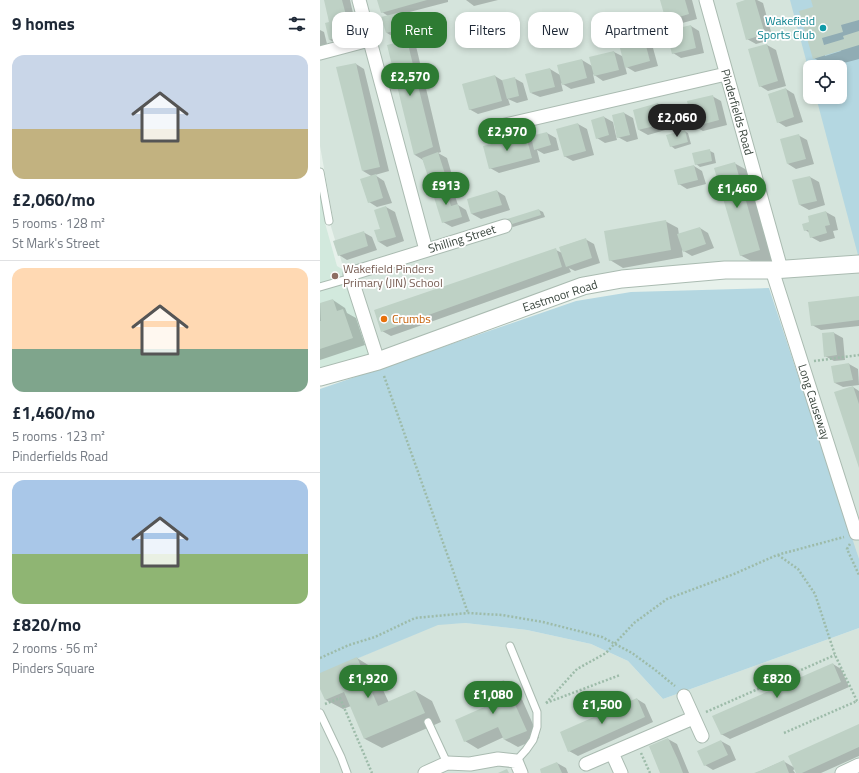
<!DOCTYPE html>
<html lang="en">
<head>
<meta charset="utf-8">
<style>
  body { margin:0; font-family:"Titillium Web",sans-serif; background:#f2f2f3; color:#1f2937; height:100vh; display:flex; flex-direction:column; font-size:15px; white-space:nowrap }
  * { box-sizing:border-box; margin:0 }
  p { font-size:13px; color:#747a83 }
  .icon { flex:none; width:22px; height:22px; fill:none; stroke:currentColor; stroke-width:2; stroke-linecap:round; stroke-linejoin:round }
  .map { position:relative; flex:1; overflow:hidden }
  .details { display:flex; flex-direction:column; background:#fff; width:320px }
  .details>* { flex:none }
  .banner { position:absolute; left:12px; top:12px; width:380px; height:36px; display:flex; gap:8px }
  .fabs { position:absolute; left:483px; top:60px; display:grid; gap:8px }
  .fabs a { display:grid; place-items:center; width:44px; height:44px; border-radius:8px; background:#fff; box-shadow:0 2px 6px #0003; font-size:20px }
  .price { position:absolute; translate:-50% -34px; padding:0 9px; border-radius:14px; background:#2e7b33; color:#fff; font-size:13px; line-height:26px; filter:drop-shadow(0 1px 2px #0008) }
  .price::after { content:''; position:absolute; left:50%; top:24px; width:12px; height:9px; margin-left:-6px; background:inherit; clip-path:polygon(0 0,100% 0,50% 100%) }
  .price.active { background:#222; color:#fff }
  ul { padding:0; list-style:none }
  li { display:grid; align-content:center; gap:8px; height:212px; padding:0 12px }
  li+li { border-top:1px solid #e0e1e3 }
  li span { display:grid; place-items:center; height:124px; border-radius:12px; color:#555 }
  li>.icon { margin-inline-start:auto }
  span .icon { width:72px; height:72px; fill:#fffc; stroke-width:1 }
  li b { font-size:17px }
  h2 { display:flex; justify-content:space-between; align-items:center; height:48px; padding:0 12px; font-size:17px }
  .pill { padding:0 14px; border-radius:12px; background:#fff; box-shadow:0 2px 6px #0003; font-size:14px; line-height:36px }
  .pill.active { background:#2e7b33; color:#fff }
  main { display:flex; flex:1; min-height:0 }
  .map>svg:first-child { display:block }
  .residential { fill:#d5e4dc }
  .education { fill:#d2e9dd }
  .green { fill:#b4d7e1 }
  .shadow { fill:#0003; fill-rule:evenodd }
  .building { fill:#bed1c5 }
  .lines { fill:none; stroke-linecap:round; stroke-linejoin:round }
  .service-casing { stroke:#aabbb1; stroke-width:9 }
  .minor-casing { stroke:#aabbb1; stroke-width:15 }
  .tertiary-casing { stroke:#aabbb1; stroke-width:19 }
  .path { stroke:#9dbba9; stroke-width:2.5; stroke-dasharray:2 2; stroke-linecap:butt }
  .service { stroke:#fff; stroke-width:7 }
  .minor { stroke:#fff; stroke-width:13 }
  .tertiary { stroke:#fff; stroke-width:17 }
  .culture-dot { fill:#0f9aa8; stroke:#fff; stroke-width:1.5 }
  .education-dot { fill:#8d6e63; stroke:#fff; stroke-width:1.5 }
  .food-dot { fill:#e8710a; stroke:#fff; stroke-width:1.5 }
  .labels { text-anchor:middle; stroke-width:3.5; stroke-linejoin:round; paint-order:stroke }
  .culture-label { font-size:12px; fill:#0d838f; stroke:#fff; text-anchor:end }
  .street-label { font-size:12px; fill:#37433b; stroke:#fff }
  .education-label { font-size:12px; fill:#785e54; stroke:#fff; text-anchor:start }
  .food-label { font-size:12px; fill:#c56008; stroke:#fff; text-anchor:start }
</style>
</head>
<body>
<main>
<section class="details">
<h2>9 homes<svg class="icon" aria-label="filters" viewBox="0 0 24 24"><path d="M4 7h16M4 17h16"/><circle cx="9" cy="7" r="2"/><circle cx="15" cy="17" r="2"/></svg></h2>
<ul>
<li><span style="background:linear-gradient(#c9d6e8 60%,#c2b280 0)"><svg class="icon" aria-label="home" viewBox="0 0 24 24"><path d="M3 11l9-7 9 7M6 9v11h12V9"/></svg></span><div><b>£2,060/mo</b><p>5 rooms · 128 m²</p><p>St Mark's Street</p></div></li>
<li><span style="background:linear-gradient(#ffd9b3 65%,#7fa58c 0)"><svg class="icon" aria-label="home" viewBox="0 0 24 24"><path d="M3 11l9-7 9 7M6 9v11h12V9"/></svg></span><div><b>£1,460/mo</b><p>5 rooms · 123 m²</p><p>Pinderfields Road</p></div></li>
<li><span style="background:linear-gradient(#a9c7e8 60%,#8fb573 0)"><svg class="icon" aria-label="home" viewBox="0 0 24 24"><path d="M3 11l9-7 9 7M6 9v11h12V9"/></svg></span><div><b>£820/mo</b><p>2 rooms · 56 m²</p><p>Pinders Square</p></div></li>
</ul>
</section>
<div class="map">
<svg width="539" height="773" viewBox="0 0 539 773">
  <rect width="100%" height="100%" fill="#e7f1eb"/>
  <path class="residential" d="M0 0H475L490 67V97H501L539 240V261L306 276 63 359 34 271 22 263 9 220 13 218 0 146Z
    M539 264V575L527 549 536 533 452 270Z
    M145 623 207 630 271 644 308 661 343 699 539 628V773H0V674L118 624Z"/>
  <path class="education" d="M0 172 9 221 5 223 17 266 30 274 58 361 0 377Z"/>
  <path class="green" d="M470 0H539V259L496 97H520V67H490V75Z
    M449 288 539 559V628L343 699 308 661 271 644 207 630 145 623 118 625 0 674V389L256 301 311 292Z"/>
  <path class="shadow" d="M5 0H30L39 39 18 44 10 40V23Z
    M58 0H128V2L82 14 89 18 93 33 75 38 67 33 68 16 62 12Z
    M146 0H178L154 6Z
    M341 0H372L377 19 355 25 347 20Z
    M429 0H437L443 3 453 39 436 44 427 39Z
    M492 0H539V59L509 67 494 58V7ZM520 49 521 51 505 56V54Z
    M371 26 379 31 384 53 361 58 353 53Z
    M0 30 4 32 8 48 0 50Z
    M87 41 96 46 121 152 118 153 127 158 134 182 119 187 111 182 103 160 95 155 68 46Z
    M325 43 333 48 338 66 315 72 305 66 307 74 283 81 273 74 275 83 251 89 241 83 243 91 220 97 211 93 230 69 240 75 262 60 272 66 294 52 304 57Z
    M447 45 456 50 466 86 448 91 440 86 429 50Z
    M36 64 44 69 69 171 55 175 64 181 72 203 57 207 49 202 53 177 43 171Z
    M175 76 183 81 194 78 203 83 208 100 197 103 188 99 190 105 158 114 149 109Z
    M466 89 474 94 483 122 466 127 458 122Z
    M392 96 401 101 407 125 383 131 374 126Z
    M338 104 347 109 352 128 328 135 319 130Z
    M304 113 313 118 318 139 307 142 296 136 297 140 285 143 277 138 284 117 293 122 296 136 298 135 293 116Z
    M258 124 267 129 274 155 253 161 244 156Z
    M364 131 368 133 371 144 355 149 351 146Z
    M227 133 236 138 239 150 224 154 217 150 220 162 179 173 170 168 206 137 213 141Z
    M478 135 487 140 494 164 476 169 468 164Z
    M390 151 394 153 396 163 380 167 376 164Z
    M414 163 438 176 463 263 444 268 420 255Z
    M374 166 382 171 386 184 367 189 359 184Z
    M490 177 499 182 505 205 489 210 480 205Z
    M125 188 134 193 138 205 146 210 150 221 132 227 123 222Z
    M177 191 185 196 190 210 161 219 152 214 148 200Z
    M66 207 75 212 84 241 67 247 59 242 55 231 61 229Z
    M219 210 223 212 225 217 193 227 189 225Z
    M506 212 515 217 518 230 513 231 515 238 500 242 491 237 490 233 485 230 491 223Z
    M345 221 358 228 359 235 380 228 388 233 394 248 372 256 362 250 363 257 303 268 290 260Z
    M43 232 52 237 57 250 27 260 19 255Z
    M265 239 274 244 280 263 255 271 249 268 251 272 71 336 62 331 236 250 242 253Z
    M539 297V326L501 330 492 325Z
    M13 300 25 308 27 313 36 318 45 345 0 360V304Z
    M514 333 523 338 525 360 514 361 505 356 503 334Z
    M529 364 538 369 539 385 523 387 515 383 512 367Z
    M533 387 539 391V466Z
    M37 658 53 668 69 703 95 691 112 701 121 722 62 748 45 739 31 706 23 709 6 700 0 686V674Z
    M513 664 521 669 529 687 410 739 401 734Z
    M184 681 197 688 219 738 198 747 185 740 184 737 158 749 145 741 170 706Z
    M317 699 325 704 333 722 258 756 249 751Z
    M539 725V756L501 773H477L475 769 473 770 475 773H436L463 761 475 768Z
    M348 739 357 744 369 773H341L330 747Z
    M401 741 410 746 416 760 393 770 385 765Z
    M237 763 246 768 248 773H222Z"/>
  <path class="building" d="M4 0H22L31 34 9 40 5 23 9 22Z
    M57 0H107L61 13Z
    M340 0H365L369 14 346 21Z
    M425 0H435L445 34 426 40 416 3Z
    M491 0H539V20L521 25 523 32 502 38 504 45 524 39 523 36 539 31V45L493 59 479 11 493 7Z
    M81 12 85 28 66 33 61 17Z
    M371 25 376 48 352 54 346 31Z
    M87 40 113 147 94 155 67 45Z
    M325 42 330 61 305 68 300 48Z
    M447 44 458 81 439 87 428 49Z
    M294 51 299 70 274 76 269 57Z
    M262 59 267 78 242 85 237 65Z
    M36 63 60 167 42 171 16 67Z
    M230 68 235 87 210 93 205 74Z
    M175 75 182 101 149 110 142 84Z
    M195 77 199 96 187 99 182 80Z
    M466 88 474 117 457 123 448 94Z
    M393 95 399 120 373 127 367 101Z
    M338 103 343 124 318 130 313 110Z
    M304 112 310 135 297 138 292 115Z
    M284 116 289 135 276 139 271 120Z
    M258 123 266 151 244 157 236 129Z
    M365 130 368 142 350 147 346 135Z
    M227 132 231 145 214 150 211 136Z
    M479 134 486 159 467 164 460 139Z
    M206 136 212 158 169 169 163 146Z
    M390 149 392 161 375 165 372 153Z
    M118 152 126 177 110 183 102 158Z
    M415 162 440 250 420 256 394 168Z
    M374 165 378 180 358 185 354 170Z
    M56 174 63 198 48 203 40 179Z
    M490 176 497 201 479 205 472 180Z
    M125 187 131 206 138 204 142 217 122 223 112 191Z
    M177 190 182 205 151 214 147 199Z
    M66 206 76 237 58 242 54 230 60 229 54 210Z
    M219 209 221 215 189 225 187 219Z
    M506 211 510 225 505 226 507 233 490 238 488 230 484 231 482 224 489 222 488 216Z
    M346 220 351 250 289 261 284 231Z
    M380 227 386 244 363 252 357 234Z
    M44 231 48 246 18 256 13 241Z
    M266 238 272 258 246 267 239 247Z
    M236 248 242 267 61 332 54 310Z
    M539 296V320L491 326 488 302Z
    M13 299 17 311 23 309 33 338 0 349V321H1L0 303Z
    M514 332 517 355 504 357 502 333Z
    M529 363 533 380 514 383 511 366Z
    M533 386 539 404V468L514 392Z
    M37 657 58 706 95 690 105 713 44 739 24 692 5 700 0 689V673Z
    M513 663 521 682 401 735 392 716Z
    M184 680 207 731 184 740 178 727 144 742 135 720 169 705 162 689Z
    M317 698 325 717 248 752 240 732Z
    M539 724V747L482 773H476L468 756Z
    M348 738 358 760 363 773H340L329 746Z
    M401 740 408 755 384 766 377 751Z
    M464 760 469 773H434L442 770Z
    M237 762 242 773H221L220 769Z
    M187 769 189 773H178Z"/>
  <g class="lines">
    <g class="service-casing">
      <path id="service" d="M0 172 9 221
        M0 287 31 278
        M190 646 217 712V727L213 740 206 750 196 761
        M0 713 21 757 27 773
        M108 722 127 763"/>
    </g>
    <g class="minor-casing">
      <path id="minor" d="M39 0 106 250
        M386 0 461 269
        M0 53 49 40
        M168 129 406 74
        M452 270 536 533H539
        M58 361 30 274 185 226
        M364 696 382 736
        M292 753 301 773
        M266 764 373 718
        M105 773 127 763 150 764 178 759 196 761 201 773
        M522 773 539 765"/>
    </g>
    <g class="tertiary-casing">
      <path id="tertiary" d="M0 377 58 361 263 286 302 279 405 270H452L539 264"/>
    </g>
    <path class="path" d="M494 361 539 355
      M64 376 148 613
      M530 544 527 549 539 575
      M458 555 478 569 495 594 515 655 537 701 539 702
      M0 658 29 645 55 637 95 618 148 613 182 615 223 622 282 637 312 653 334 669 355 686
      M226 703 257 669 286 653 314 623 347 599 414 574 457 555 524 537
      M226 703 300 675
      M5 704 20 698 52 773
      M386 712 515 655
      M464 733 537 701
      M321 753 330 773"/>
    <use href="#service" class="service"/>
    <use href="#minor" class="minor"/>
    <use href="#tertiary" class="tertiary"/>
  </g>
  <circle class="culture-dot" cx="503" cy="28" r="4"/>
  <circle class="education-dot" cx="15" cy="276" r="4"/>
  <circle class="food-dot" cx="64" cy="319" r="4"/>
  <g class="labels">
    <g class="culture-label">
      <text x="495" y="25">Wakefield<tspan x="495" dy="14">Sports Club</tspan></text>
    </g>
    <g class="street-label">
      <text transform="translate(417 112) rotate(74)" y="4">Pinderfields Road</text>
      <text transform="translate(142 239) rotate(-17)" y="4">Shilling Street</text>
      <text transform="translate(240 296) rotate(-18)" y="4">Eastmoor Road</text>
      <text transform="translate(494 402) rotate(72)" y="4">Long Causeway</text>
    </g>
    <g class="education-label">
      <text x="23" y="273">Wakefield Pinders<tspan x="23" dy="14">Primary (JIN) School</tspan></text>
    </g>
    <g class="food-label">
      <text x="72" y="323">Crumbs</text>
    </g>
  </g>
</svg>
<div class="fabs">
<a><svg class="icon" aria-label="locate" viewBox="0 0 24 24"><circle cx="12" cy="12" r="6"/><path d="M12 2v4M12 18v4M2 12h4M18 12h4"/></svg></a>
</div>
<b class="price" style="left:90px;top:97px">£2,570</b>
<b class="price active" style="left:357px;top:138px">£2,060</b>
<b class="price" style="left:187px;top:152px">£2,970</b>
<b class="price" style="left:126px;top:206px">£913</b>
<b class="price" style="left:417px;top:209px">£1,460</b>
<b class="price" style="left:48px;top:699px">£1,920</b>
<b class="price" style="left:457px;top:699px">£820</b>
<b class="price" style="left:173px;top:715px">£1,080</b>
<b class="price" style="left:282px;top:725px">£1,500</b>
<div class="banner">
<a class="pill">Buy</a>
<a class="pill active">Rent</a>
<a class="pill">Filters</a>
<a class="pill">New</a>
<a class="pill">Apartment</a>
</div>
</div>
</main>
</body>
</html>
